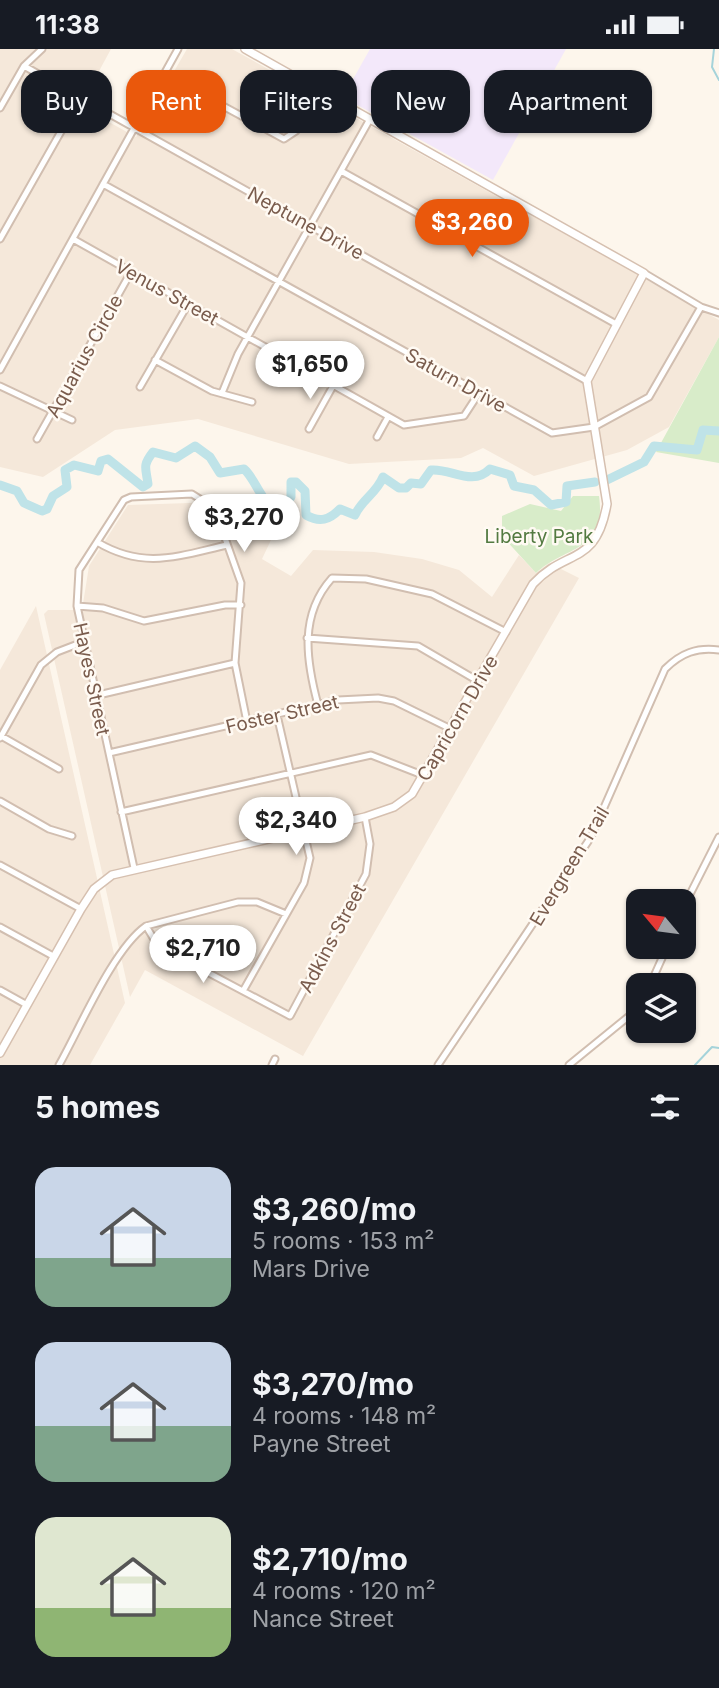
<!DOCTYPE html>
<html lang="en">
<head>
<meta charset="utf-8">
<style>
  body { margin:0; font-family:Inter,sans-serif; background:#242831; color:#f1f3f6; height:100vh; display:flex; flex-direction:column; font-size:26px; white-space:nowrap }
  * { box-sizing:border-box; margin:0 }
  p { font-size:23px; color:#9ea1a6 }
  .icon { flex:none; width:38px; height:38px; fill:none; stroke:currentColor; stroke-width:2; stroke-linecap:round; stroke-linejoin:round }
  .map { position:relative; height:1016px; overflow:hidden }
  .sheet { display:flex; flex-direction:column; background:#171b24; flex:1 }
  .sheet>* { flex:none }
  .guide { position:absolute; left:21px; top:21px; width:677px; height:63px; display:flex; gap:14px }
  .needle { width:46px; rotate:299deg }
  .buttons { position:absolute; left:626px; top:840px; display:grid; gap:14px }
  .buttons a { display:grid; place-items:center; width:70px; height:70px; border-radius:14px; background:#171b24; box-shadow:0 2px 5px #0004; font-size:35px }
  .price { position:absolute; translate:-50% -60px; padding:0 16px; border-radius:24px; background:#fff; color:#222; font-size:23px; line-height:46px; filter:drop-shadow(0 2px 4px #0008) }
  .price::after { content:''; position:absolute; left:50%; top:42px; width:21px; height:16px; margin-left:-10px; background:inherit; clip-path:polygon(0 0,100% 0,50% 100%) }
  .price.current { background:#ea580c; color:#fff }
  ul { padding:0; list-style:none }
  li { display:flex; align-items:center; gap:21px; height:175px; padding:0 35px }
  li span { display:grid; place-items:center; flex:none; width:196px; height:140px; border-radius:21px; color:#555 }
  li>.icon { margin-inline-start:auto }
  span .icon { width:84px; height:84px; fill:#fffc; stroke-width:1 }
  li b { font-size:30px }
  h2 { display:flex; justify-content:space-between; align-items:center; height:84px; padding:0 35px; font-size:30px }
  .chip { padding:0 24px; border-radius:21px; background:#171b24; box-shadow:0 2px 5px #0004; font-size:24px; line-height:63px }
  .chip.current { background:#ea580c; color:#fff }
  .status { display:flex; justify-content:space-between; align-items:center; height:49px; padding:0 35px; background:#171b24; direction:ltr }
  .status svg { height:19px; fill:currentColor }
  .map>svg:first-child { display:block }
  .residential { fill:#f5e8da }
  .education { fill:#f3e8fa }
  .green { fill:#d8ecc9 }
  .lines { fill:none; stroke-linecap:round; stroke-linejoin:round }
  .stream { stroke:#a5d3da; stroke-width:2 }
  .river { stroke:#bfe3e8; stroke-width:9 }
  .street-casing { stroke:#d1beb0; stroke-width:9 }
  .secondary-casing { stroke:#d6c0b0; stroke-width:10 }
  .street { stroke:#fff; stroke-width:5 }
  .secondary { stroke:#fff; stroke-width:7 }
  .labels { text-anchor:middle; stroke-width:5; stroke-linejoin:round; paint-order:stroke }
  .street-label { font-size:19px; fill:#7a5c4d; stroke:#fffaf3 }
  .park-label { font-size:19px; fill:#537a41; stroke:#fffaf3 }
</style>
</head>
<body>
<div class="status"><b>11:38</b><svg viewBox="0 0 49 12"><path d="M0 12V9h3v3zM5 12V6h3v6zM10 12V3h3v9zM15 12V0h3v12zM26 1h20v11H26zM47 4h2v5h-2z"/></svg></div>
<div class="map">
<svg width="719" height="1016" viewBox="0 0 719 1016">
  <rect width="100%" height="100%" fill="#fdf6ec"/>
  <path class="residential" d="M0 0H111L80 57 136 88 187 0H232L719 271V288L669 378 627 401 534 427 483 399 461 409 349 415 198 370 115 381 43 428 0 418Z
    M251 452 279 474 262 510 291 527 313 501 374 503 422 510 459 521 492 548 519 506 536 524 549 514 579 529 303 1007 145 921 130 948 44 565 48 561H82L89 517 128 456Z
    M36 557 125 954 90 1016H0V621Z"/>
  <path class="education" d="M370 0H566L493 131 343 48Z"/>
  <path class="green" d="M719 288V414L656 403Z
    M573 447H599C607 503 566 496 536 524L502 487V467L530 455 561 462Z"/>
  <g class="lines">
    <path class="stream" d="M714 0 712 18 719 31
      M695 1016 712 998 719 999"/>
    <path class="river" d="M607 431 644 413 654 397 697 401 703 381 719 382
      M0 436 17 442 24 454 42 462 47 460 53 447 67 438 65 421 74 416 98 422 101 412 108 410 143 438 148 435C146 419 142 417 153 403L176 409 195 397 210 408 220 424 244 420C258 432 261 460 282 458L291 448V433H296L305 442 306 466C320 474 329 471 340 460L355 466C362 450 376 445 383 428L399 439H406L411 434 421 435 431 421C451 419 472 438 490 420L510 426 514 437 534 441 551 456 566 453 567 437 595 433"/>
    <g class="street-casing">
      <path id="street" d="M24 17 587 332
        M164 25 284 90 296 82 317 40
        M0 59 24 17 42 0
        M341 122 616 275
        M103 135 552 384 594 378 649 348 701 258
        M0 190 80 49
        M73 190 404 376 464 367 479 344
        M644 224 701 258 719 264
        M155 311 212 342 252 353
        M0 321 178 0
        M0 337 72 371
        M140 338 188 255
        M222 344 238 305 370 70
        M309 380 333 337
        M377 388 388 368
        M37 390 131 223
        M97 493C144 521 178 507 227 496
        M77 557 103 559 144 572 225 556H241
        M307 589 418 597 478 632
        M94 647 235 614
        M318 656C306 611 299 566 332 529L366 530 432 545 506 583
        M1 687 59 720
        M0 689 41 616 57 603 83 593
        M109 704 338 651 378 649 394 652 451 680
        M0 752 49 780 72 787
        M121 763 371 706 425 727
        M0 816 81 860
        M134 819 77 557 79 521 124 451 131 448 192 445 203 452 219 472 241 534 235 614 247 673
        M684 857 719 788
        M146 877 158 897 290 967 366 825 370 795 365 768
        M0 878 53 907
        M650 936 667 898
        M0 941 27 956
        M243 942 304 834 310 809 277 666
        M59 1016C80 979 113 900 146 877L238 853H257L286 865
        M272 1016 275 1010
        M438 1016 591 788 665 620C681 604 697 598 719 601
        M569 1016 639 959"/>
    </g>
    <g class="secondary-casing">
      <path id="secondary" d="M0 1004 81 860 94 840 112 826 365 768 394 758 412 745 533 535C566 499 596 518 607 455L587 332 644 224 245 0"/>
    </g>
    <use href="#street" class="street"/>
    <use href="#secondary" class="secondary"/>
  </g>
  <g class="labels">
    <g class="street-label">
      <text transform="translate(306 174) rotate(29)" y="7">Neptune Drive</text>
      <text transform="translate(167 243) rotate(29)" y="7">Venus Street</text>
      <text transform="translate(84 307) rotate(-61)" y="7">Aquarius Circle</text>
      <text transform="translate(456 331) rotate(29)" y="7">Saturn Drive</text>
      <text transform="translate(92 630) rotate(78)" y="7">Hayes Street</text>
      <text transform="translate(282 665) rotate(-13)" y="7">Foster Street</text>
      <text transform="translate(457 669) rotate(-60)" y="7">Capricorn Drive</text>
      <text transform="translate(569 817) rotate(-59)" y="7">Evergreen Trail</text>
      <text transform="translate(332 889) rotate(-62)" y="7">Adkins Street</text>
    </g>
    <g class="park-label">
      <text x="539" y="494">Liberty Park</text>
    </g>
  </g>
</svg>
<div class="buttons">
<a><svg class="needle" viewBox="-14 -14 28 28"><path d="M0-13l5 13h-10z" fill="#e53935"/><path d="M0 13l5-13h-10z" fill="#9ea1a6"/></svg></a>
<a><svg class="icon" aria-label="layers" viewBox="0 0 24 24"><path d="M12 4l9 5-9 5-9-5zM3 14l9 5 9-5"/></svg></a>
</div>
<b class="price current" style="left:472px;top:210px">$3,260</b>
<b class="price" style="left:310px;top:352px">$1,650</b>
<b class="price" style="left:244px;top:505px">$3,270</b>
<b class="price" style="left:296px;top:808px">$2,340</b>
<b class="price" style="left:203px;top:936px">$2,710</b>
<div class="guide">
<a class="chip">Buy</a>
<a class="chip current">Rent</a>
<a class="chip">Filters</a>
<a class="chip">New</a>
<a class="chip">Apartment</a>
</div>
</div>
<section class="sheet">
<h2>5 homes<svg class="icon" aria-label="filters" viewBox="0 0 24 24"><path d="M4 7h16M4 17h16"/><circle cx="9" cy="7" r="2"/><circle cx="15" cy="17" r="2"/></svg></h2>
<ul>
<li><span style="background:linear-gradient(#c9d6e8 65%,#7fa58c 0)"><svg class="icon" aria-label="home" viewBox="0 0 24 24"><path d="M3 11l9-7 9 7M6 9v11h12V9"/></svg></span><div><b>$3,260/mo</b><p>5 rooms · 153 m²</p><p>Mars Drive</p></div></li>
<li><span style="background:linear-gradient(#c9d6e8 60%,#7fa58c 0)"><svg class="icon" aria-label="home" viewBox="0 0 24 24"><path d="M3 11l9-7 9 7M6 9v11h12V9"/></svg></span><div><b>$3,270/mo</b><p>4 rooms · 148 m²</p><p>Payne Street</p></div></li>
<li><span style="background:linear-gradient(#dfe7d0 65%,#8fb573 0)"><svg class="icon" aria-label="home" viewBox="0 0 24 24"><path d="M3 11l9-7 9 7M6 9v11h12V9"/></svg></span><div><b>$2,710/mo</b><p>4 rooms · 120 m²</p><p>Nance Street</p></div></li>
</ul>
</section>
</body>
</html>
